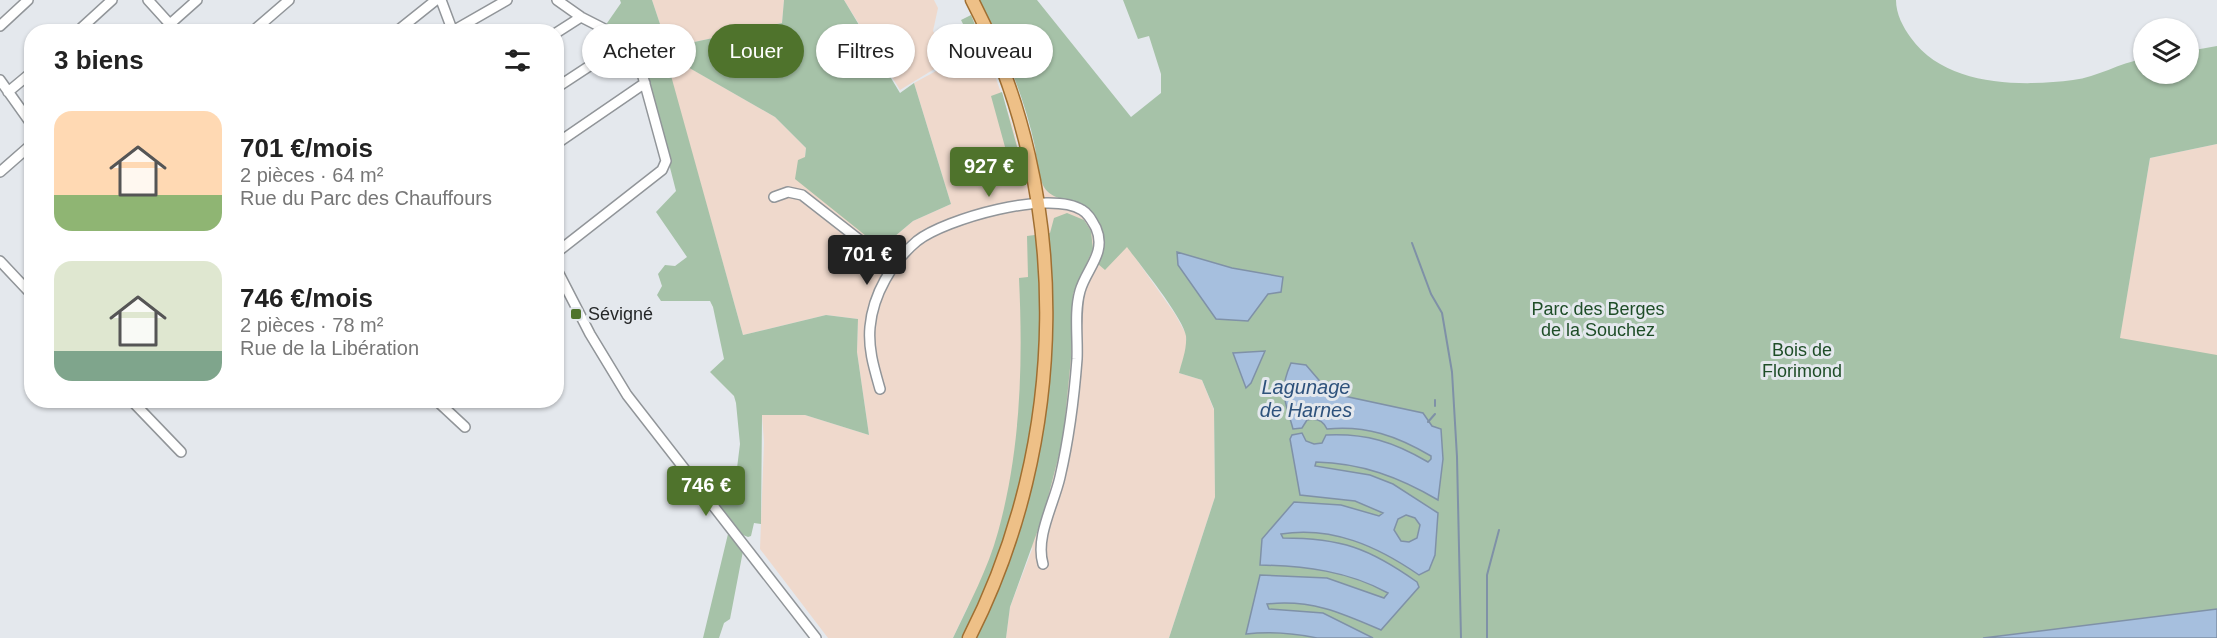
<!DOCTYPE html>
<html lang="fr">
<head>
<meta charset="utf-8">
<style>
  body { margin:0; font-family:Arial,sans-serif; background:#f2f2f2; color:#222; height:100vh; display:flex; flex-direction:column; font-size:22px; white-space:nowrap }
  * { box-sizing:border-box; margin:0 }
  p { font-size:20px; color:#767676 }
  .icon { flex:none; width:33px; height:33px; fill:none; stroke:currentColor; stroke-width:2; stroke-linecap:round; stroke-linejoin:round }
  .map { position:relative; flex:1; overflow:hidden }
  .side { position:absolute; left:24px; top:24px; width:540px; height:384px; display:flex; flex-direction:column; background:#fff; border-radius:24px; box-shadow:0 2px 4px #0004 }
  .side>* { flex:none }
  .hud { position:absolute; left:582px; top:24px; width:570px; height:54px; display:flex; gap:12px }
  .fabs { position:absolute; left:2133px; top:18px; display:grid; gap:12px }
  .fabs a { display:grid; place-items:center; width:66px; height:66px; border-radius:50%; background:#fff; box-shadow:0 2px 4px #0004; font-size:30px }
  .price { position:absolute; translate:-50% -51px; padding:0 14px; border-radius:6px; background:#4f732c; color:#fff; font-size:20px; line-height:39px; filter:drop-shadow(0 2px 3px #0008) }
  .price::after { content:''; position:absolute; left:50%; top:36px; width:18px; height:14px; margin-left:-9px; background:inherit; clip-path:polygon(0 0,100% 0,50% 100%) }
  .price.current { background:#222; color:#fff }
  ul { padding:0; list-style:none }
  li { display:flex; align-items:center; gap:18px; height:150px; padding:0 30px }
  li span { display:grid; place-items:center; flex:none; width:168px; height:120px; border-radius:18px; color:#555 }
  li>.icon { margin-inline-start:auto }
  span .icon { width:72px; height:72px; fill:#fffc; stroke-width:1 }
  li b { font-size:26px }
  h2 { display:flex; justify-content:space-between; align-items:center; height:72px; padding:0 30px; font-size:26px }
  .pill { padding:0 21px; border-radius:27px; background:#fff; box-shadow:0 2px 4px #0004; font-size:21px; line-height:54px }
  .pill.current { background:#4f732c; color:#fff }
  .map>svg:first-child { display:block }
  .industrial { fill:#efd9cc }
  .green { fill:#a6c2a8 }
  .water { fill:#a6bfde; stroke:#7f91a7; stroke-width:1.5; fill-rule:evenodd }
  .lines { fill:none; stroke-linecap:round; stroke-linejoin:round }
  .stream { stroke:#7f91a7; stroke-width:2 }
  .minor-casing { stroke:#919599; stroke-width:12 }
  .major-casing { stroke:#a06f32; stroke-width:15 }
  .minor { stroke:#fff; stroke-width:9 }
  .major { stroke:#eec087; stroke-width:12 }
  .poi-dot { fill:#4f732c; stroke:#e4e8ed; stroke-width:2 }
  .labels { text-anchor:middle; stroke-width:6; stroke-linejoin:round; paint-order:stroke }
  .park-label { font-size:18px; fill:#1e4d27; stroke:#e4e8ed }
  .poi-label { font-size:18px; fill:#252728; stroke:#e4e8ed; text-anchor:start }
  .water-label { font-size:20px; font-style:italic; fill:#2e527c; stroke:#e4e8ed }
</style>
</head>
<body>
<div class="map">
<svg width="2217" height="638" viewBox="0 0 2217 638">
  <rect width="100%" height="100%" fill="#e4e8ed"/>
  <path class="industrial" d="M652 0H784L782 23 685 44 668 38 663 33Z
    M844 0H934L938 8 933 31 949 60 900 90Z
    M971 52 987 53 1013 127 1024 172 1039 169 1047 191 1056 197 1083 205 1127 246 1175 314 1186 334V350L1179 373 1202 380 1214 410 1215 497 1169 638H1006L1010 607 1033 547 968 606 953 638H828L760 549 764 442 762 415H805L869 435 857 352 858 319 826 315 743 335 664 53 775 117 806 148 805 157 881 248 913 221 951 204 914 83Z
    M2217 144V361L2119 342 2150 158Z"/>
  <path class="green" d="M620 0H652L663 33 668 38 685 44 782 23 784 0H844L900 93 914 83 951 204 913 221 881 248 795 179 798 160 805 157 806 148 775 117 665 54 743 335 826 315 858 319 857 352 869 435 805 415H762L761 524 754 523 751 536 748 537 743 535 712 495 736 476 740 444 736 403 734 396 710 372 724 359 713 307 710 301H661L657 295 662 286 658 274 665 265 675 266 687 257 656 212 676 191 638 43 605 26 621 3Z
    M978 0H1037L1131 117 1161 93V74L1149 36 1138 39 1123 0H1896C1896 14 1903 27 1911 38 1945 86 2020 87 2073 80 2098 77 2119 63 2143 59L2144 74H2188L2189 51 2217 46V144L2150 158 2120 338 2217 355V638H1169L1215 497 1214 409 1202 380 1179 373C1182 361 1187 349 1186 336 1183 317 1140 265 1127 247L1105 270 1098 264 1100 257 1092 213C1077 200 1058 202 1047 191 1038 181 1037 159 1035 147 1024 95 1003 46 978 0Z
    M971 15 995 73 986 72 979 53 971 52 970 38 961 20Z
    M1002 92 1024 172 1013 176 991 96Z
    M1067 213 1084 220 1091 231 1093 249 1073 294 1071 358 1063 439 1044 513 1010 607 1006 638H953C969 604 988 569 998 532 1021 449 1023 363 1019 278L1028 277 1027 236 1050 233 1054 218Z
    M728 534 743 551 730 619 724 623 719 638H703Z"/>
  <path class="water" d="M1177 252 1232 268 1283 277 1281 292 1268 294 1248 321 1216 319 1178 265Z
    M1265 351 1251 383 1246 388 1233 353Z
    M1291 363 1306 365 1330 393 1423 413 1432 426 1441 429 1443 459 1438 500C1399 477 1361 463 1316 462L1315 466 1370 475 1393 484 1438 513 1435 555 1429 570 1419 575C1377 546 1332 526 1281 534L1283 538C1341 538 1369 548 1417 582L1419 587 1381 630C1342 613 1311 599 1267 604L1269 609 1323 613 1373 638C1356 638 1334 638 1317 638 1293 633 1271 631 1246 634L1260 575 1327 578 1384 598 1388 593C1348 571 1305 566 1260 565L1262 539 1294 502 1341 505 1379 516 1383 513 1355 501 1300 495 1290 439 1292 435 1302 433 1306 441 1314 444 1322 443 1326 435C1366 433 1394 442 1428 462L1431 459V456C1397 436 1366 425 1327 429 1323 420 1316 418 1307 420L1302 428 1293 429C1285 399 1278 393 1291 363ZM1406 515 1415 518 1420 525 1417 538 1409 542 1401 541 1394 530 1398 519Z
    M2217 609V638H1983Z"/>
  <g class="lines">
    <path class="stream" d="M1412 243 1431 294 1442 313 1452 372 1457 457 1461 638
      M1435 406V400
      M1428 422 1435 414
      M1487 638V575L1499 530"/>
    <g class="minor-casing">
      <path id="minor" d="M148 0 177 32
        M441 0 453 32
        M0 26 28 0
        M453 31 507 0
        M77 32 112 0
        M161 32 197 0
        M252 32 289 0
        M396 32 436 0
        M556 33 581 17
        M0 80 32 125
        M556 88 620 46 624 38
        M8 92 32 72
        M556 144 645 83
        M0 172 32 144
        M774 197 788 192 802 195 893 266
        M556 253 662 170 666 161 634 44 581 17 557 0
        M0 261 32 295
        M556 268 590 334 627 395 816 638
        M880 389C874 368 868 349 870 327 873 294 892 262 917 241 945 219 1050 189 1082 210 1089 214 1092 221 1096 228 1107 253 1086 269 1080 291 1074 312 1078 338 1077 359 1074 399 1069 438 1060 477 1054 504 1035 537 1043 564
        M131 400 181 452
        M436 400 465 427"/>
    </g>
    <g class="major-casing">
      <path id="major" d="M969 638C1069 442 1074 196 972 0"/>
    </g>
    <use href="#minor" class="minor"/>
    <use href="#major" class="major"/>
  </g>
  <rect class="poi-dot" x="570" y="308" width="12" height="12" rx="3"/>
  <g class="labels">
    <g class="park-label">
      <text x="1598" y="315">Parc des Berges<tspan x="1598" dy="21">de la Souchez</tspan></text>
      <text x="1802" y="356">Bois de<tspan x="1802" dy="21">Florimond</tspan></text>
    </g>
    <g class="poi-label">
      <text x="588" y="320">Sévigné</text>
    </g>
    <g class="water-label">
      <text x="1306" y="394">Lagunage<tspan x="1306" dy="23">de Harnes</tspan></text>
    </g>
  </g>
</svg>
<div class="fabs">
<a><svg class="icon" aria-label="layers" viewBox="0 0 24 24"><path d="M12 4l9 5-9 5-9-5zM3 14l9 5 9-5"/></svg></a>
</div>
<b class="price" style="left:989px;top:198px">927 €</b>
<b class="price current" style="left:867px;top:286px">701 €</b>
<b class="price" style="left:706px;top:517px">746 €</b>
<div class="hud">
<a class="pill">Acheter</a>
<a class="pill current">Louer</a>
<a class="pill">Filtres</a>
<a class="pill">Nouveau</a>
</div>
<section class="side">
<h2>3 biens<svg class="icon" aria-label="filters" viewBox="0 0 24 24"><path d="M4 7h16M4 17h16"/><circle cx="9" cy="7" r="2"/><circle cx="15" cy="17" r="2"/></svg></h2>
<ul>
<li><span style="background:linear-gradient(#ffd9b3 70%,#8fb573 0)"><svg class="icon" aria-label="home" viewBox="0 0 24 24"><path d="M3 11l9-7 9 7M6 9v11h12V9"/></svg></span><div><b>701 €/mois</b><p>2 pièces · 64 m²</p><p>Rue du Parc des Chauffours</p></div></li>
<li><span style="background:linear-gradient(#dfe7d0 75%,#7fa58c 0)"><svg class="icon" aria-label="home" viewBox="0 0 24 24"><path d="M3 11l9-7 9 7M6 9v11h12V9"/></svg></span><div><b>746 €/mois</b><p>2 pièces · 78 m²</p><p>Rue de la Libération</p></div></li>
</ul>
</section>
</div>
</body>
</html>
